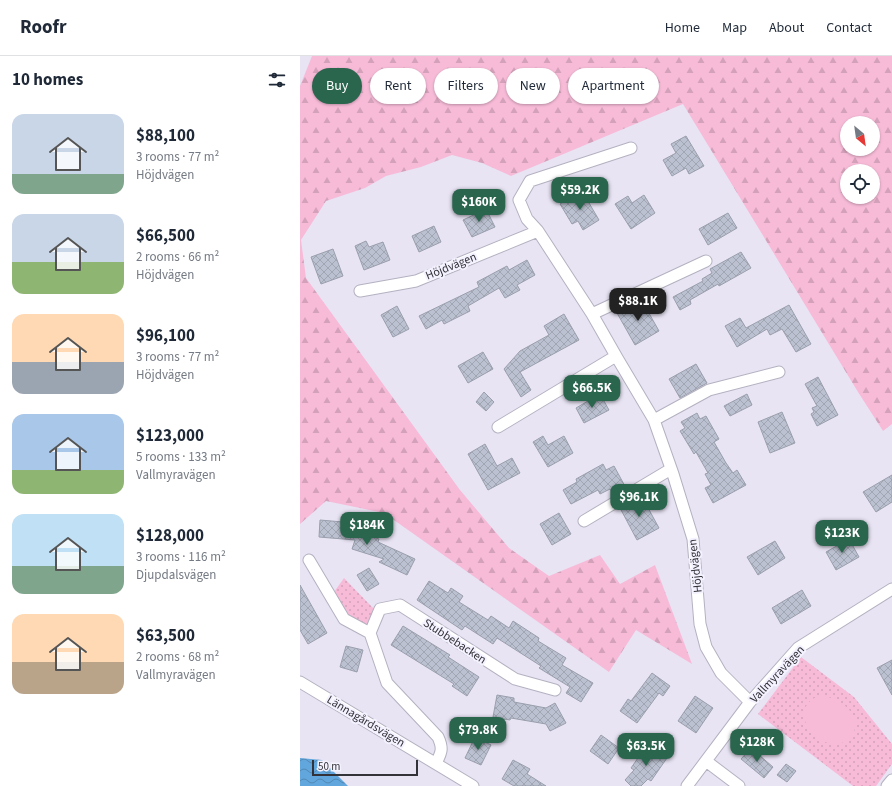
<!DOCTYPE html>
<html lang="en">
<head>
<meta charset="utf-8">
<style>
  body { margin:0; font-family:"Source Sans 3",sans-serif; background:#f6f6f7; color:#1f2937; height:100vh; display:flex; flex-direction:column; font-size:15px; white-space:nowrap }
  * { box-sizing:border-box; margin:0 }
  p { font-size:13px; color:#747a83 }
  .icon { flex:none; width:22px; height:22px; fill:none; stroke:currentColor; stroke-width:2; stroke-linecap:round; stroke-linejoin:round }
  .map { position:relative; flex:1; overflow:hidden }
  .panel { display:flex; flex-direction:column; background:#fff; width:300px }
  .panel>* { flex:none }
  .guide { position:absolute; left:12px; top:12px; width:380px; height:36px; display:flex; gap:8px }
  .needle { width:26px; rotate:151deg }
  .buttons { position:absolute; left:540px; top:60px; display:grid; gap:8px }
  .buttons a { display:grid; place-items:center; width:40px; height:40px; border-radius:50%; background:#fff; box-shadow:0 1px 3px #0004; font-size:20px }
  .scale { position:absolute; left:12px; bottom:10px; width:106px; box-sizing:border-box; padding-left:4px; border:2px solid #333238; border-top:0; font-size:11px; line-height:14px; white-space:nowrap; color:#333238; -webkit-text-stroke:3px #f5f2ff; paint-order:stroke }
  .price { position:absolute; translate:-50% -34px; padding:0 9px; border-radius:8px; background:#2a654e; color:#fff; font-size:13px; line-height:26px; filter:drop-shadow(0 1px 2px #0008) }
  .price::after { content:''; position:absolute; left:50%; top:24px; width:12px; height:9px; margin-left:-6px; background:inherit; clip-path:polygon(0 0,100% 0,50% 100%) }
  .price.current { background:#222; color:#fff }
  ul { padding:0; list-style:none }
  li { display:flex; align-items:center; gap:12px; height:100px; padding:0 12px }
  li span { display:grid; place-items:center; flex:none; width:112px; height:80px; border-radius:12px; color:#555 }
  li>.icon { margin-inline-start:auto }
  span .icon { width:48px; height:48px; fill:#fffc; stroke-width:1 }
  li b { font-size:17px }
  h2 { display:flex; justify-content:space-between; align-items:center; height:48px; padding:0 12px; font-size:17px }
  .tag { padding:0 14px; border-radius:18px; background:#fff; box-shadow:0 1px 3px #0004; font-size:14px; line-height:36px }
  .tag.current { background:#2a654e; color:#fff }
  header { display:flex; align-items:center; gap:24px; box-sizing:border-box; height:56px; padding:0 20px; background:#fff; border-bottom:1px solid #e0e1e3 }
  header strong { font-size:19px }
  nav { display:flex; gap:22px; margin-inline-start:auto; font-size:14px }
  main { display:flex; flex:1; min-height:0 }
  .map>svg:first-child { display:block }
  .forest { fill:url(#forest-firs); fill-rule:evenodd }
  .park { fill:url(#park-dots) }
  .garden { fill:#f7bbd8 }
  .water { fill:url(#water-waves) }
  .building { fill:url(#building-cross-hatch); stroke:#9a9fad }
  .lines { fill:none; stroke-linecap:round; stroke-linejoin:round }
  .minor-casing { stroke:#b4b1c0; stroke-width:13 }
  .minor { stroke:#fff; stroke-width:11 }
  .labels { text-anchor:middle; stroke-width:4; stroke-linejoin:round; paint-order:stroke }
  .street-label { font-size:12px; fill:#333238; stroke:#f5f2ff }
</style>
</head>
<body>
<header>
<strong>Roofr</strong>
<nav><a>Home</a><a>Map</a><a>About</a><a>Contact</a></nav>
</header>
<main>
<section class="panel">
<h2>10 homes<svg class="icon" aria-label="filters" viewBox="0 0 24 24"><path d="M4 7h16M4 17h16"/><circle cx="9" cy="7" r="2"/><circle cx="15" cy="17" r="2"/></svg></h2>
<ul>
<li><span style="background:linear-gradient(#c9d6e8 75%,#7fa58c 0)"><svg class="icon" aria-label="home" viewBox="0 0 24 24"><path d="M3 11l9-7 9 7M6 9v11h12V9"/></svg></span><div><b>$88,100</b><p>3 rooms · 77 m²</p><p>Höjdvägen</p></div></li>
<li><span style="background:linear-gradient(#c9d6e8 60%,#8fb573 0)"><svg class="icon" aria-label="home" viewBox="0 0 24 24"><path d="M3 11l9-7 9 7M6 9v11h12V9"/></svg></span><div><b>$66,500</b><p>2 rooms · 66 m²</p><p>Höjdvägen</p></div></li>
<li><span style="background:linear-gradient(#ffd9b3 60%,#9aa5b1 0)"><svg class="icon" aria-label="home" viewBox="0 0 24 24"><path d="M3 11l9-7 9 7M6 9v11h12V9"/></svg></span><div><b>$96,100</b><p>3 rooms · 77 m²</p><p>Höjdvägen</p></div></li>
<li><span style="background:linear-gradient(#a9c7e8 70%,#8fb573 0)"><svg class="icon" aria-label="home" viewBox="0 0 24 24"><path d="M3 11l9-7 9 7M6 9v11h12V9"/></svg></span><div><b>$123,000</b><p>5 rooms · 133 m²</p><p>Vallmyravägen</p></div></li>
<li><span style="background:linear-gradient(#bfe0f5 65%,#7fa58c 0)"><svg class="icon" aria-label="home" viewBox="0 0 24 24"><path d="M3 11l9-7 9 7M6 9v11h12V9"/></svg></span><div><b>$128,000</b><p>3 rooms · 116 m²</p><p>Djupdalsvägen</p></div></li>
<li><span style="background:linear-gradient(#ffd9b3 60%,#b9a48a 0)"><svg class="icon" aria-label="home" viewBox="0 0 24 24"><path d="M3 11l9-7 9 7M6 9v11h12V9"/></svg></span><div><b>$63,500</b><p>2 rooms · 68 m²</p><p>Vallmyravägen</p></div></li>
</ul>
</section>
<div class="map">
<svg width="592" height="730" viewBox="0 0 592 730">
  <defs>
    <pattern id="forest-firs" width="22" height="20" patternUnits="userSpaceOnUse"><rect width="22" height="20" fill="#f7bbd8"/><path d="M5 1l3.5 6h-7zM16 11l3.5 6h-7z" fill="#d4a1ba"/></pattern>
    <pattern id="park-dots" width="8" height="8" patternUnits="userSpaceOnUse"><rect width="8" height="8" fill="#f7bbd8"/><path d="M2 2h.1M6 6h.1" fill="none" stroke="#d4a1ba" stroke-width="1.8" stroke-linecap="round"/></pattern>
    <pattern id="water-waves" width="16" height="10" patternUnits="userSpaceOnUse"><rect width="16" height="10" fill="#61a6dd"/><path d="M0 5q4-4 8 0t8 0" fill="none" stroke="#5188b4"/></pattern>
    <pattern id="building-cross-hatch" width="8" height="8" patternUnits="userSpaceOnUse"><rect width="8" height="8" fill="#bbc1d0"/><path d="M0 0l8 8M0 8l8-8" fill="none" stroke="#a1a6b3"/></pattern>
  </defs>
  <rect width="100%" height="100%" fill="#e8e4f4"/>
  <path class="forest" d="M12 0H592V368L583 375 558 336 383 48 211 120 182 107 152 99 121 111 86 120 65 132 26 145 1 184 6 222 160 434 209 492 249 520 300 499 320 528 355 509 392 608 336 574 309 616 84 457 26 445 0 468V30ZM547 67H573V93H547ZM547 115H573V141H547Z"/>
  <path class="park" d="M44 522 76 555 68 571 47 560 34 536Z
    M501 601 554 641 592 688V708L576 730H553L458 658Z"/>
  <path class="garden" d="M519 640C540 639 571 665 547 684 525 702 481 655 519 640Z"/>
  <path class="water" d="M0 702 22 704 48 730H0Z"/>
  <path class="building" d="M386 80 404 110 389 118 386 112 372 120 363 104 376 97 371 88Z
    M282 135 299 164 283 174 278 165 272 168 260 148Z
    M344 139 355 157 331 173 315 148 328 140 332 147Z
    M186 153 195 171 172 181 163 164Z
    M428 157 437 172 408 189 399 173Z
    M134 170 141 186 119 196 112 180Z
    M66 185 69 191 83 186 90 204 64 214 55 190Z
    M33 193 43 220 21 228 11 201Z
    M441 196 451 212 419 230 418 228 390 244 391 248 380 254 373 241 403 225 402 223 412 217 410 213Z
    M227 204 235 219 217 229 220 234 205 242 199 232 168 250 170 255 144 268 142 264 126 273 119 260 179 231 177 226 207 210 209 214Z
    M341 243 359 275 335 289 317 257Z
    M489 249 511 288 496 296 482 273 470 279 467 273 437 291 425 270 440 262 446 272Z
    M97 250 109 273 93 281 81 259Z
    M264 258 279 284 220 316 231 334 221 341 204 313 220 295 249 279 244 270Z
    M183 296 193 313 168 327 158 310Z
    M396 308 407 327 380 342 369 323Z
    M518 321 538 359 517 370 511 358 514 356 512 352 517 350 505 328Z
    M184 336 194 346 186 355 176 346Z
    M300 338 309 354 284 367 276 352Z
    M447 338 452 349 430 360 424 350Z
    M482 356 495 387 470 397 458 366Z
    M397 357 400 363 406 360 419 383 414 386 426 407 433 417 437 414 446 429 413 447 405 432 411 429 405 418 408 417 396 396 394 398 380 375 385 372 381 366Z
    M243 380 248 389 264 380 273 397 248 411 233 386Z
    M185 388 197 410 212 402 220 417 188 434 168 398Z
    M303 408 306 414 314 410 326 432 313 439 310 433 300 438 298 434 271 448 263 434 277 426 276 423Z
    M592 419V446L576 456 563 436Z
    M341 439 359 472 337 484 320 452Z
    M259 457 271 478 252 489 240 468Z
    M20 464 43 466 42 471 79 483 78 486 115 503 107 519 79 506 84 503 52 493 55 484 19 481Z
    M549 483 559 501 536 514 526 496Z
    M475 485 485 502 458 519 447 501Z
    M69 512 79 528 67 535 57 519Z
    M129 525 148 537 151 532 163 540 159 546 188 564 191 560 209 572 213 565 239 582 238 585 266 602 262 609 293 627 281 646 266 637 270 631 239 612 241 610 197 582 193 588 165 570 162 574 117 544Z
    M0 529 27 577 8 588 0 574Z
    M502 534 511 550 481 568 472 552Z
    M103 570 150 599 148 601 179 621 167 640 152 630 154 628 91 589Z
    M46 590 63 594 57 616 40 611Z
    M592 604V639L577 612Z
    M352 617 370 630 363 640 359 637 337 667 320 655 328 643 331 645Z
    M197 639 214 642V646L246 652 255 647 266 667 250 675 246 668 211 662 210 664 193 661Z
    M395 640 413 652 396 677 378 665Z
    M301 679 319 692 308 708 290 695Z
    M175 681 191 689 181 709 165 702Z
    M347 689 367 702 351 725 348 723 341 730H331L325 724 334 714 331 712Z
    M451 692 473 711 464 722 441 703Z
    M213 704 230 713 227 718 246 730H214L202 723Z
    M486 708 496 715 487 726 477 719Z"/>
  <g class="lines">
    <g class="minor-casing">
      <path id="minor" d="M238 175 292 258 406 205
        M60 235 116 225 238 175 227 163 219 144 230 125 331 92
        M316 300 354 364 409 334 479 316
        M354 364 373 418 393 483 400 568 406 591 421 617 450 646
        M198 371 316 300 292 258
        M284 465 371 413
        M9 504 44 563 70 577 80 553 100 549 215 623 255 634
        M70 577 87 627 138 681C143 692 142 696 136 707
        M0 626 173 730
        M406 705 439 730
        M387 730 450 646 498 592 592 533
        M587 730 592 724"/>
    </g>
    <use href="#minor" class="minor"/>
  </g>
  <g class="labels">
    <g class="street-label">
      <text transform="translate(151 210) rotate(-22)" y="4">Höjdvägen</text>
      <text transform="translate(395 510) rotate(-96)" y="4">Höjdvägen</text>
      <text transform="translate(155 585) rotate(33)" y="4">Stubbebacken</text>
      <text transform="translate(477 618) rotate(-47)" y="4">Vallmyravägen</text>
      <text transform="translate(66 665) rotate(31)" y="4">Lännagårdsvägen</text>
    </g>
  </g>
</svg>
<div class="buttons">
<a><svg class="needle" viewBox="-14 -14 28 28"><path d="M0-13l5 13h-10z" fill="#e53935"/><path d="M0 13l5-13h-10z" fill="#747a83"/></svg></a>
<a><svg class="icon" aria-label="locate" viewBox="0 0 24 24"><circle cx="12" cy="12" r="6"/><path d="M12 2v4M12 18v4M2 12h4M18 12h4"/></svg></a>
</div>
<div class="scale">50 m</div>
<b class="price" style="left:280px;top:155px">$59.2K</b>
<b class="price" style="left:179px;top:167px">$160K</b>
<b class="price current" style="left:338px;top:266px">$88.1K</b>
<b class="price" style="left:292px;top:353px">$66.5K</b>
<b class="price" style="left:339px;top:462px">$96.1K</b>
<b class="price" style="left:67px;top:490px">$184K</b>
<b class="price" style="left:542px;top:498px">$123K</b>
<b class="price" style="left:178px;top:695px">$79.8K</b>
<b class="price" style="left:457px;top:707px">$128K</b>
<b class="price" style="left:346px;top:711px">$63.5K</b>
<div class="guide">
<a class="tag current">Buy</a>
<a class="tag">Rent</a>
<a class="tag">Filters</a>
<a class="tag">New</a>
<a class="tag">Apartment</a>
</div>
</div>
</main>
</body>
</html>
